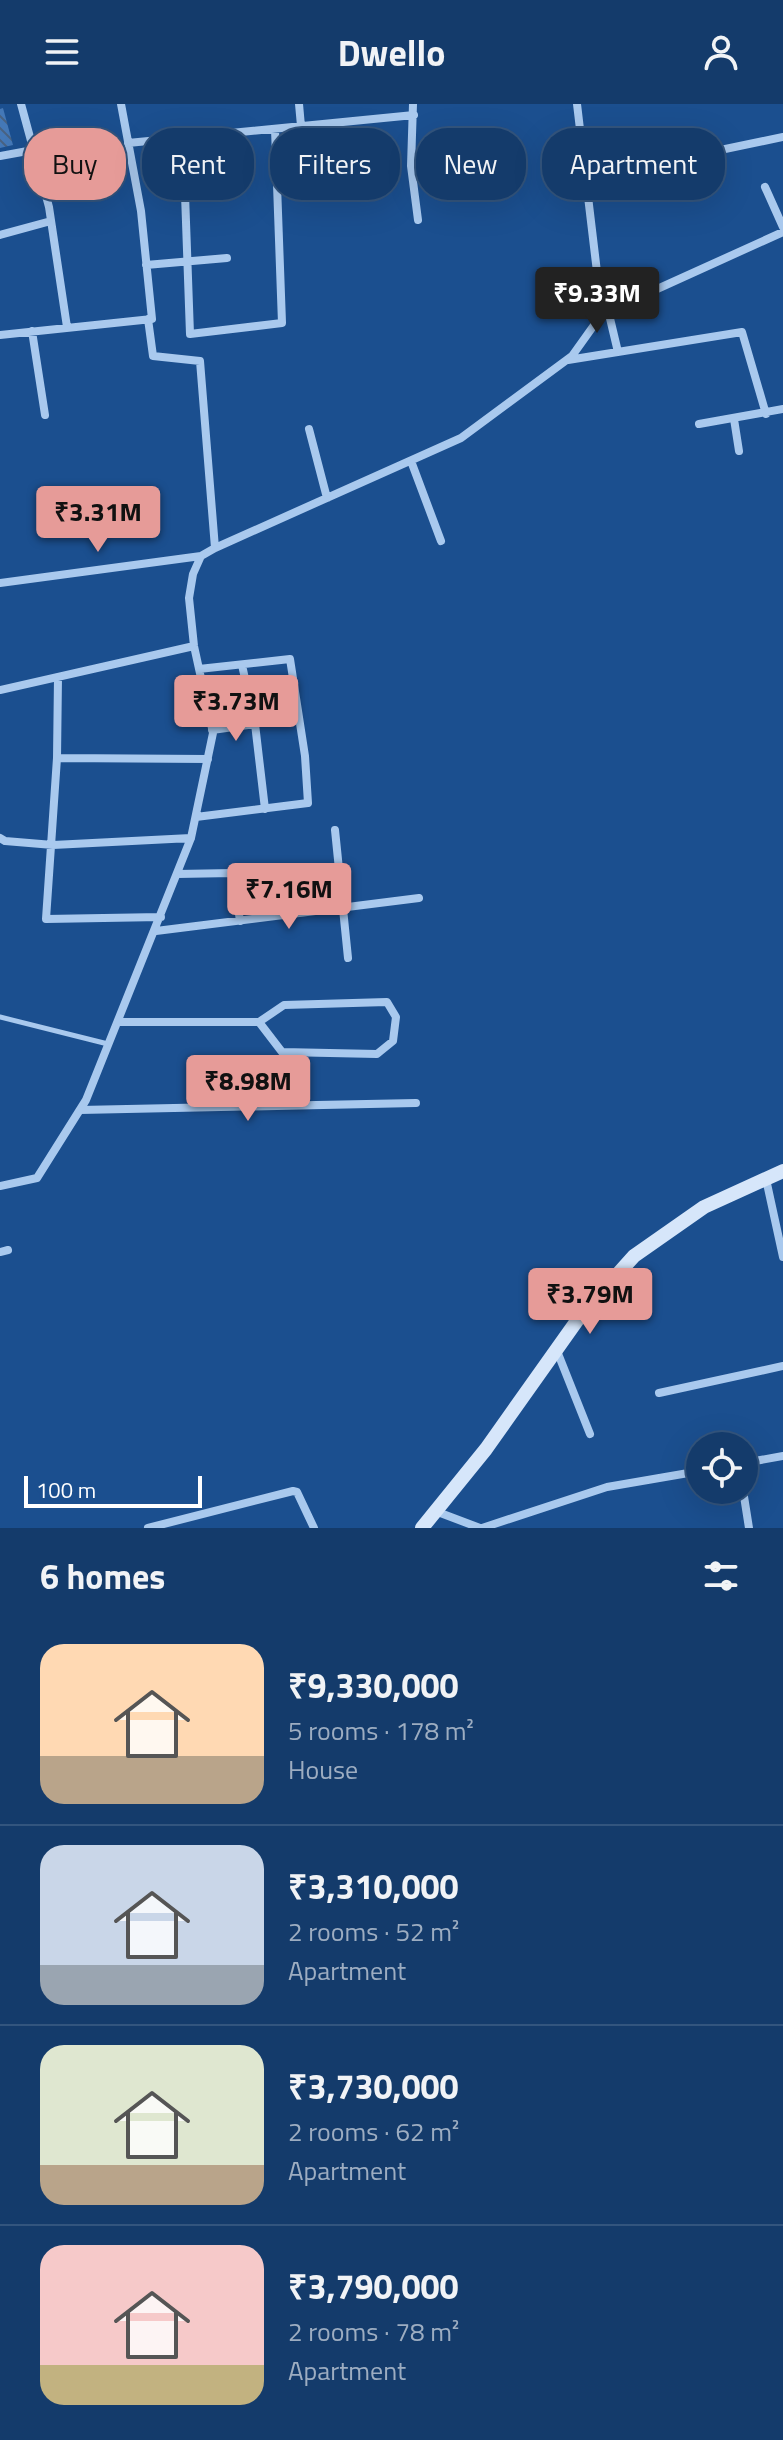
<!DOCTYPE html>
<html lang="en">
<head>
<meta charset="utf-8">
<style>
  body { margin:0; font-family:"Titillium Web",sans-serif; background:#214673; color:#f1f3f6; height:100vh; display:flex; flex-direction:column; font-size:30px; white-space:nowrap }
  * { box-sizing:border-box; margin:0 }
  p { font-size:26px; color:#9dadc1 }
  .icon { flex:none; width:44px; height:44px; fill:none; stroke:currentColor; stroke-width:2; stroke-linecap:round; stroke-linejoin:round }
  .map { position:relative; height:1424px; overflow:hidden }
  .details { display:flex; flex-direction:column; background:#143b6b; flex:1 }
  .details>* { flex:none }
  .guide { position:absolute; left:24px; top:24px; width:736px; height:72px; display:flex; gap:16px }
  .tools { position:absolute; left:686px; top:1328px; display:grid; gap:16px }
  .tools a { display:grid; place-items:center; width:72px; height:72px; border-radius:50%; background:#143b6b; box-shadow:0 8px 32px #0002,0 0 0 2px #33557e; font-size:40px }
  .scale { position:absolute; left:24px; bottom:20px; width:178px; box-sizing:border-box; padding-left:8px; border:4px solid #fff; border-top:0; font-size:22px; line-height:28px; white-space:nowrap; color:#fff; -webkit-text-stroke:6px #1b4f8f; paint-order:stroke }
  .price { position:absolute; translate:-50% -68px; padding:0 18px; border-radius:8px; background:#e69b98; color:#111; font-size:26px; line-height:52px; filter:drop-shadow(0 2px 4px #0008) }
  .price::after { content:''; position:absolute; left:50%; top:48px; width:24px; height:18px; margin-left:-12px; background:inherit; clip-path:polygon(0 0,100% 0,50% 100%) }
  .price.active { background:#222; color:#fff }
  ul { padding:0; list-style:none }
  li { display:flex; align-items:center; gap:24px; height:200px; padding:0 40px }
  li+li { border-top:2px solid #33557e }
  li span { display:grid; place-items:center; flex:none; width:224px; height:160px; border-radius:24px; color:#555 }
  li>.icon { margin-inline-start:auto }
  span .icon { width:96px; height:96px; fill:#fffc; stroke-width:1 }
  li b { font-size:34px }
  h2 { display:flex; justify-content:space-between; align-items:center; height:96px; padding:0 40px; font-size:34px }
  .pill { padding:0 28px; border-radius:32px; background:#143b6b; box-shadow:0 8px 32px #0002,0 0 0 2px #33557e; font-size:28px; line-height:72px }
  .pill.active { background:#e69b98; color:#111 }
  header { display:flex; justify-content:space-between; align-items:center; height:104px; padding:0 40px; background:#143b6b; font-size:36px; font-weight:700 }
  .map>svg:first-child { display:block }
  .building { fill:url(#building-back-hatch) }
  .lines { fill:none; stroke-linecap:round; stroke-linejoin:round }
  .lane { stroke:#a9c9ee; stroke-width:5 }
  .street { stroke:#a9c9ee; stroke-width:8 }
  .secondary { stroke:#d6e6fa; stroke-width:14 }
</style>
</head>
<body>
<header><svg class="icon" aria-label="menu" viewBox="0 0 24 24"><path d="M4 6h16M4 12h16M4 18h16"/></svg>Dwello<svg class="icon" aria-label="person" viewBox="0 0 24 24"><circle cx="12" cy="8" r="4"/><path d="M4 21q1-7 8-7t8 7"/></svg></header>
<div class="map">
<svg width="783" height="1424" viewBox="0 0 783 1424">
  <defs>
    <pattern id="building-back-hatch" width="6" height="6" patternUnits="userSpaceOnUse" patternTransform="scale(2)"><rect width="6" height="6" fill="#4478b7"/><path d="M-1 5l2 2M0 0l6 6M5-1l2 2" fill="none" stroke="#486282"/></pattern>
  </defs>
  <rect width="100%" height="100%" fill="#1b4f8f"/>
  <path class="building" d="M3 4 13 41 0 44V5Z"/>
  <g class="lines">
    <path class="lane" d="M0 913 108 940"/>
    <path class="street" d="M21 0 49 103 67 223
      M299 0 301 22
      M413 0 411 62 418 116
      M577 0 602 210
      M128 39 414 11
      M0 52 33 46
      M663 58 783 33
      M765 83 783 123
      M227 85 185 90 190 230 282 219 275 25
      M0 131 51 117
      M146 161 227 154
      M608 206 618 248
      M32 227 45 311
      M0 231 152 215 141 107 121 0
      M568 256 742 228 766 310
      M734 315 739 347
      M699 320 783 305
      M309 325 327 394
      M411 357 441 437
      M215 444 461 334 572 252 602 210 783 128
      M0 479 201 452
      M242 561 255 620 265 705
      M0 586 194 542
      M212 626 255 620
      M57 654 58 573
      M196 713 308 699 305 652 290 555 199 565
      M335 726 348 854
      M0 734 5 737 53 741 191 734
      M177 770 233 769 240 817
      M161 813 46 815 57 654 208 655
      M156 827 419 794
      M118 918H259L284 901 387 898 396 913 393 937 377 950 282 948 259 918
      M80 1006 416 999
      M766 1075 783 1153
      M0 1082 37 1074 86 996 191 734 213 629 194 542 189 494 193 470 201 452 215 444 200 257 153 252 148 215
      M0 1148 8 1146
      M557 1247 590 1330
      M659 1289 783 1262
      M744 1359 783 1352
      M743 1386 749 1424
      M435 1407 480 1424
      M148 1424 293 1387 297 1388 314 1424
      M482 1424 607 1383 700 1367"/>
    <path class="secondary" d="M422 1424 486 1345 581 1211 634 1152 704 1103 783 1067"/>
  </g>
</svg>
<div class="tools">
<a><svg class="icon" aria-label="locate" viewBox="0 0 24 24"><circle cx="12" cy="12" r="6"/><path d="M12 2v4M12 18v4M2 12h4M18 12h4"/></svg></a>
</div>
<div class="scale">100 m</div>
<b class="price active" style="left:597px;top:231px">₹9.33M</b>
<b class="price" style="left:98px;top:450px">₹3.31M</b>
<b class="price" style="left:236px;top:639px">₹3.73M</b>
<b class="price" style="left:289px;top:827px">₹7.16M</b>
<b class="price" style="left:248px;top:1019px">₹8.98M</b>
<b class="price" style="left:590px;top:1232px">₹3.79M</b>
<div class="guide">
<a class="pill active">Buy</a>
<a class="pill">Rent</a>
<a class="pill">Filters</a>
<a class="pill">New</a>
<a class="pill">Apartment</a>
</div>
</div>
<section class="details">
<h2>6 homes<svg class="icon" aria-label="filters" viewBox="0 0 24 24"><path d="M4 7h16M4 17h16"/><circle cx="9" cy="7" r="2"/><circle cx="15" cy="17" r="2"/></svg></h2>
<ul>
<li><span style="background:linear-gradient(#ffd9b3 70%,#b9a48a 0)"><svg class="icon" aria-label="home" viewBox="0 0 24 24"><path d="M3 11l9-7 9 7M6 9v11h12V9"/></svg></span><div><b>₹9,330,000</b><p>5 rooms · 178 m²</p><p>House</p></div></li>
<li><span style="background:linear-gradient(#c9d6e8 75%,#9aa5b1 0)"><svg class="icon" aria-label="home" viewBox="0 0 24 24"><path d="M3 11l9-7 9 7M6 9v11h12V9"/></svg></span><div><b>₹3,310,000</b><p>2 rooms · 52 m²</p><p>Apartment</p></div></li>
<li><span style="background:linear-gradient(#dfe7d0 75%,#b9a48a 0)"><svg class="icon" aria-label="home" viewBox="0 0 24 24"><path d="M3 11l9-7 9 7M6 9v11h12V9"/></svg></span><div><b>₹3,730,000</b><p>2 rooms · 62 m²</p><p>Apartment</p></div></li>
<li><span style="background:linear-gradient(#f6c9c9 75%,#c2b280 0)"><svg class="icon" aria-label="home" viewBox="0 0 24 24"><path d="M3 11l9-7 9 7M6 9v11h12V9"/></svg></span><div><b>₹3,790,000</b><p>2 rooms · 78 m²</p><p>Apartment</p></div></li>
</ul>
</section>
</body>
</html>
